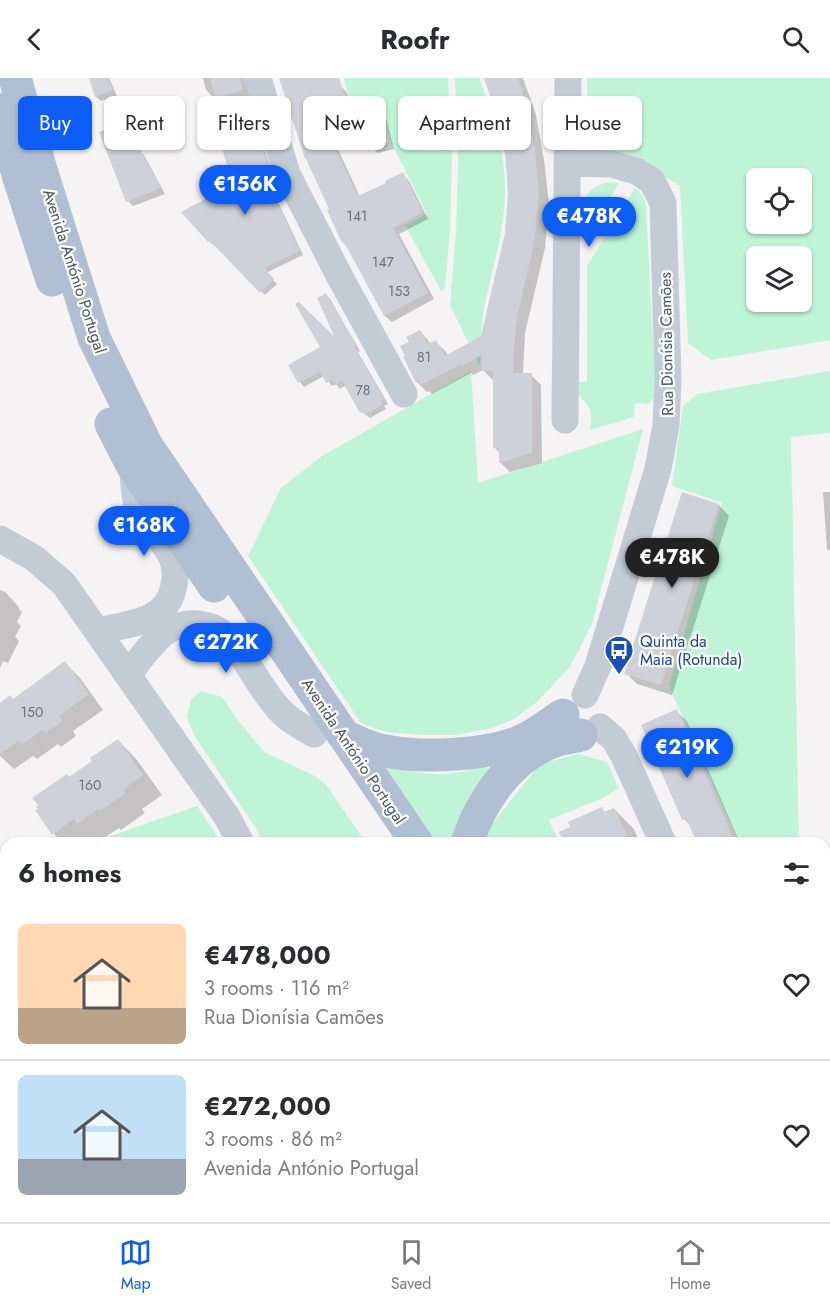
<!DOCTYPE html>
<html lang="en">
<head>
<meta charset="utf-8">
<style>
  body { margin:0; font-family:Jost,sans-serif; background:#f7f7f7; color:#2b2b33; height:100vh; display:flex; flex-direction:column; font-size:22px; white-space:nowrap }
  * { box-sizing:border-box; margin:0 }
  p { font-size:20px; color:#7c7c81 }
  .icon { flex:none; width:33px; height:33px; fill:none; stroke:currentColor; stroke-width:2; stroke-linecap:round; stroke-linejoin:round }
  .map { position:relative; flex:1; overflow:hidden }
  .panel { position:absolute; left:0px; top:759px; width:831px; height:386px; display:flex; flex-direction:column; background:#fff; border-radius:18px 18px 0 0; box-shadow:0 2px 4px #0004 }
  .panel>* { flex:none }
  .hud { position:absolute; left:18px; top:18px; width:795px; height:54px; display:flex; gap:12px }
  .buttons { position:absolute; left:746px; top:90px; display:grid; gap:12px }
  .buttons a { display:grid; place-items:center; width:66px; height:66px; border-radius:9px; background:#fff; box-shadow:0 2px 4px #0004; font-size:30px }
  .price { position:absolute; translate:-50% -51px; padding:0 14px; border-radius:21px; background:#0c5df5; color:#fff; font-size:20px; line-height:39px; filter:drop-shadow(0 2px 3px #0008) }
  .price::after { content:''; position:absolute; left:50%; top:36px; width:18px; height:14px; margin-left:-9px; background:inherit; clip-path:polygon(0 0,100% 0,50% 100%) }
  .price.active { background:#222; color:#fff }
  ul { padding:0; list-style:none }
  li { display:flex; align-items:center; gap:18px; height:150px; padding:0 18px }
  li+li { border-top:2px solid #e1e1e2 }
  li span { display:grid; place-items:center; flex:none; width:168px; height:120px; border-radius:9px; color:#555 }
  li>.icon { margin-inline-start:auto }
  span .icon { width:72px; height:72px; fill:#fffc; stroke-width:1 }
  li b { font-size:26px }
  h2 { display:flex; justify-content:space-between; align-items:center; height:72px; padding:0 18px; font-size:26px }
  .pill { padding:0 21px; border-radius:9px; background:#fff; box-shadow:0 2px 4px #0004; font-size:21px; line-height:54px }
  .pill.active { background:#0c5df5; color:#fff }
  header { display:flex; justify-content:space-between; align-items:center; height:78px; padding:0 18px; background:#fff; font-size:27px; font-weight:700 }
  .dock { display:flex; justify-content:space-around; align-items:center; height:84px; border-top:2px solid #e1e1e2; background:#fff; font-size:16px; color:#7c7c81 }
  .dock a { display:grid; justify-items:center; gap:3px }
  .dock .active { color:#0c5df5 }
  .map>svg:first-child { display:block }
  .green { fill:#c0f4d9; fill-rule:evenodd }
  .shadow { fill:#0003 }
  .building { fill:#cfd1d8 }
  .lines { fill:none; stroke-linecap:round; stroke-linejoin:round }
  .minor { stroke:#c3ccd5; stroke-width:27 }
  .major { stroke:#b1bfd3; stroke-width:33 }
  .labels { text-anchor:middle; stroke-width:4.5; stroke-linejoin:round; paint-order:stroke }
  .number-label { font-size:14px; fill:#6a7380 }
  .street-label { font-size:16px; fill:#485462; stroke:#fff }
  .transit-label { font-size:16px; fill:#164399; stroke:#fff; text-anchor:start }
</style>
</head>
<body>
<header><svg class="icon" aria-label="back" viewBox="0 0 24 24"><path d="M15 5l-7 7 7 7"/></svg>Roofr<svg class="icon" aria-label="search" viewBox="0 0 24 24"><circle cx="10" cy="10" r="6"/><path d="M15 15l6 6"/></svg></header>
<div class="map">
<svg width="830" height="1144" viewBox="0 0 830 1144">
  <rect width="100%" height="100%" fill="#f5f3f3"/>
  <path class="green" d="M344 0H448L452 79 450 153 445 210 441 213 405 147 427 136 391 64 381 29 352 37Z
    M455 0H479C494 37 506 75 505 116 504 158 490 196 483 237 480 254 481 271 480 288L450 227 456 153 458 79Z
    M587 0H830V262L711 282 688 265 680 108 629 77 596 74 587 53ZM756 100H801V146H756ZM756 178H801V224H756Z
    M613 104 619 105 599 138 583 127C587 112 597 105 613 104Z
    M635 110 643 118 646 127 655 302 654 320 651 323 649 326 635 325 634 339 590 352 591 339 590 330 578 316 577 304H587V188Z
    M471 293 478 405 643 351 592 546 570 589 537 624 514 641 489 651 455 657H425L394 655 376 651 361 645 248 478 281 410 322 378Z
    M830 293V355L791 359 799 765H739L669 608 722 425 672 408 683 328 698 316Z
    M201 613 222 619 240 645 264 674 315 698 327 708 366 765H262L257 752 194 657 187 640 191 621Z
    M578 676 607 684 619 710 603 720 549 742 559 765H484L492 746 540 686Z
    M486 688 489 691C487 699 477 706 472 714 462 730 457 747 453 765H437L386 690C394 688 421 696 433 696 451 697 469 692 486 688Z
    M197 728 222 765H90Z
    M6 794V884L0 879V796Z
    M138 1138H288L290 1144H130Z
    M333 1139V1138L498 1139 482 1144H334Z
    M656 1139H705L706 1144H658Z"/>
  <path class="shadow" d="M90 0H109L117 18 101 23 96 19Z
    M203 0H244L250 19 224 26 216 19H213L206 12Z
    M280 0H325L341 8 347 15 355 40 379 34 386 40 394 71 378 75 371 69 369 60 337 69 360 119 388 106 402 96 409 103 428 141 399 156 434 221 392 244 385 238 348 169 343 164Z
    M486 0H523L536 37 544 82 549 126 545 170 525 255 523 297H531L541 307 542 385 510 394 500 384V375L495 370V302H493L483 292 473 297 471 295 432 316 429 313 427 314 417 304 420 253 431 266 436 264 446 274 448 278 483 259 506 156 509 115 507 76 497 35Z
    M123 47 128 52 136 74 139 72 144 77 165 116 133 128 128 123 101 55Z
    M258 60 262 64 272 94 265 96 303 177 266 195 277 206 265 217 215 165 213 167 209 163 211 119 233 100Z
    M326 217 330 221 360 273 358 274 388 326 384 328 386 331 370 340 362 334 346 307 340 311 336 306 332 308 324 298 304 309 300 304 290 287 338 264Z
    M823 414H830V473L827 471Z
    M719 427 729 438 672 617 637 606 626 595Z
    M0 512 5 514 19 529V531L22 534 17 544 21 548 15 559 19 563 8 585 3 583 0 590Z
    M65 585 80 600 103 632 73 653 76 658 61 669 58 666 37 681 33 678 14 691 0 678V627L13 622Z
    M676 633 687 643 740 765H699L692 749 684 741Z
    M118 662 137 682 162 717 142 731 145 735 121 752 119 750 98 764 94 761 88 765H63L54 756 70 701 94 684Z
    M601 730 606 735 614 731 634 751 640 765H566Z
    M0 925 6 930V989L0 985Z
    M0 1134 6 1138 13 1144H0Z
    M26 1138H97L92 1144H21Z
    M712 1138H789L790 1144H714Z"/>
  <path class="building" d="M89 0H107L113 12 95 19Z
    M210 0H240L243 12 215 20Z
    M279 0H339L352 40 379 32 388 64 370 70 365 53 332 63 358 118 386 105 385 103 403 94 423 134 393 150 428 215 384 238 344 164 342 165 327 132 329 131 306 81H305Z
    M484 0H518L526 26 535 71 539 115 535 160 516 245 513 295H532V375L499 385V371L493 370V293L481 292 482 277 462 288 461 286 421 307 419 303 416 305 403 279 405 278 400 268 409 264 406 259 420 252 428 266 436 262 445 278 481 258 505 155 508 115 505 76 496 35Z
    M123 45 134 73 139 70 161 110 126 124 99 54Z
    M258 58 269 90 262 92 300 173 264 190 274 201 260 215 210 163 208 164 181 134 209 119 200 107 231 99 222 71Z
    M326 215 357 268 355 269 384 321 381 323 382 327 365 337 363 333 360 335 342 303 335 307 332 302 326 305 320 294 298 305 288 287 320 269 295 226 299 224 334 258 317 220Z
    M682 414 719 426 661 607 624 596Z
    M65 583 89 616 59 638 63 643 45 655 42 652 21 667 18 663 0 676V625L10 617 13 621Z
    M677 631 715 718 735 765H697L686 740 682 742 641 647Z
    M118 661 143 697 124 711 126 715 100 733 98 731 77 746 74 741 52 757 35 732 38 731 36 729 38 727 32 720 67 696 69 699 92 683 90 680Z
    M602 729 604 734 614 730 631 765H565L559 754 570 749 568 744Z"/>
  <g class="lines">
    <path class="minor" d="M258 0 287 96 341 201 404 316
      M567 85 612 86 636 93 652 103 663 125 668 303 666 347 658 391 598 588 585 617
      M565 342 568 0
      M0 461 34 480 64 506 227 739 241 765
      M97 553C128 546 168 545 174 507 176 497 176 489 172 480 164 462 147 448 138 430 134 421 134 399 132 389
      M128 597C139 583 152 563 167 553 173 549 181 547 188 546 200 545 214 548 223 556 244 574 258 608 277 629 287 641 301 649 314 656
      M600 649 614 661 624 678 663 765
      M825 986 830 981
      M0 1007 6 1012
      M0 1069 6 1074
      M825 1079 830 1077
      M314 1138 315 1144
      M529 1138V1144
      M802 1138 803 1144"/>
    <path class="major" d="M15 0 41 92 94 260 147 368 417 765
      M0 32 19 100 52 202
      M111 346 132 387 214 508
      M343 657C359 665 373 672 391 674 426 680 486 677 519 664 535 658 549 646 563 637
      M467 765C481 722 512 676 558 662 565 660 573 659 581 657
      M613 1138 615 1144"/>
  </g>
  <defs>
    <g id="bus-pin" transform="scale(1.5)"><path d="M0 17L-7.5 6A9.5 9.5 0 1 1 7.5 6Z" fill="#1a4fb4" stroke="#fff"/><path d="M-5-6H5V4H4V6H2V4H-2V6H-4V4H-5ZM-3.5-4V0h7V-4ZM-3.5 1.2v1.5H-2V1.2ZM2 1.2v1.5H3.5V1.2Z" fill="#fff"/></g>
  </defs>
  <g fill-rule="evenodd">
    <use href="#bus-pin" x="619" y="572"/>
  </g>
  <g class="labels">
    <g class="number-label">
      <text x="357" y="143">141</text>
      <text x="383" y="189">147</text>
      <text x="399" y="218">153</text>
      <text x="424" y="284">81</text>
      <text x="363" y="317">78</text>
      <text x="32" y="639">150</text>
      <text x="90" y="712">160</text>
    </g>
    <g class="street-label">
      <text transform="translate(75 193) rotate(72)" y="6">Avenida António Portugal</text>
      <text transform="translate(666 266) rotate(-91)" y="6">Rua Dionísia Camões</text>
      <text transform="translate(354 673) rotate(56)" y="6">Avenida António Portugal</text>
    </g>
    <g class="transit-label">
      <text x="640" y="569">Quinta da<tspan x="640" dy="18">Maia (Rotunda)</tspan></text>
    </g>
  </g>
</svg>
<div class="buttons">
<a><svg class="icon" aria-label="locate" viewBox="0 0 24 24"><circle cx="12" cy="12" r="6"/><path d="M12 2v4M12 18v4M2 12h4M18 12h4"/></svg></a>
<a><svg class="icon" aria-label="layers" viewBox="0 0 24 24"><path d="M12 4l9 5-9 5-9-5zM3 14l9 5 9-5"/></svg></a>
</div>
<b class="price" style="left:245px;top:138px">€156K</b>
<b class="price" style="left:589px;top:170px">€478K</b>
<b class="price" style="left:144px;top:479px">€168K</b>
<b class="price active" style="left:672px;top:511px">€478K</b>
<b class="price" style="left:226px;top:596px">€272K</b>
<b class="price" style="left:687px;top:701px">€219K</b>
<div class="hud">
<a class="pill active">Buy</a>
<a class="pill">Rent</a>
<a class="pill">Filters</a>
<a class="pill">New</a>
<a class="pill">Apartment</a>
<a class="pill">House</a>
</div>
<section class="panel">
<h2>6 homes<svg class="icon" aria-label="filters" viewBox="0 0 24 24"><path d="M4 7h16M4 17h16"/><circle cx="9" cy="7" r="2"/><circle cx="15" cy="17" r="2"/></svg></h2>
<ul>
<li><span style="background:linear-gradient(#ffd9b3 70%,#b9a48a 0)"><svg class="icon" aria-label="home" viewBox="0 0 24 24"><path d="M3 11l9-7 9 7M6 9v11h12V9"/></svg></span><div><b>€478,000</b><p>3 rooms · 116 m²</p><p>Rua Dionísia Camões</p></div><svg class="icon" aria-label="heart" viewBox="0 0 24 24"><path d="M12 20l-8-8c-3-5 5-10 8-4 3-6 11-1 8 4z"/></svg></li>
<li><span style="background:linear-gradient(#bfe0f5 70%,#9aa5b1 0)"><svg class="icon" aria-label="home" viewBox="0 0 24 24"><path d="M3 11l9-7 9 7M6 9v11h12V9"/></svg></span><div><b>€272,000</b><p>3 rooms · 86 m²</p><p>Avenida António Portugal</p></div><svg class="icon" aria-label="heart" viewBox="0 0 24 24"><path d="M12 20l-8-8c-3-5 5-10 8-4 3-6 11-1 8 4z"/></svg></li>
</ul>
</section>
</div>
<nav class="dock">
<a class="active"><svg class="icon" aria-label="map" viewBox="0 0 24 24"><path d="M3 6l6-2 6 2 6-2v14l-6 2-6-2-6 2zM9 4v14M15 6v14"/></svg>Map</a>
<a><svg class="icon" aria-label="saved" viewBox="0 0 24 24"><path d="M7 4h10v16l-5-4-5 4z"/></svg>Saved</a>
<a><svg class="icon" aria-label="home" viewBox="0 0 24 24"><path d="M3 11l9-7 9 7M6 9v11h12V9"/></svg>Home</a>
</nav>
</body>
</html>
